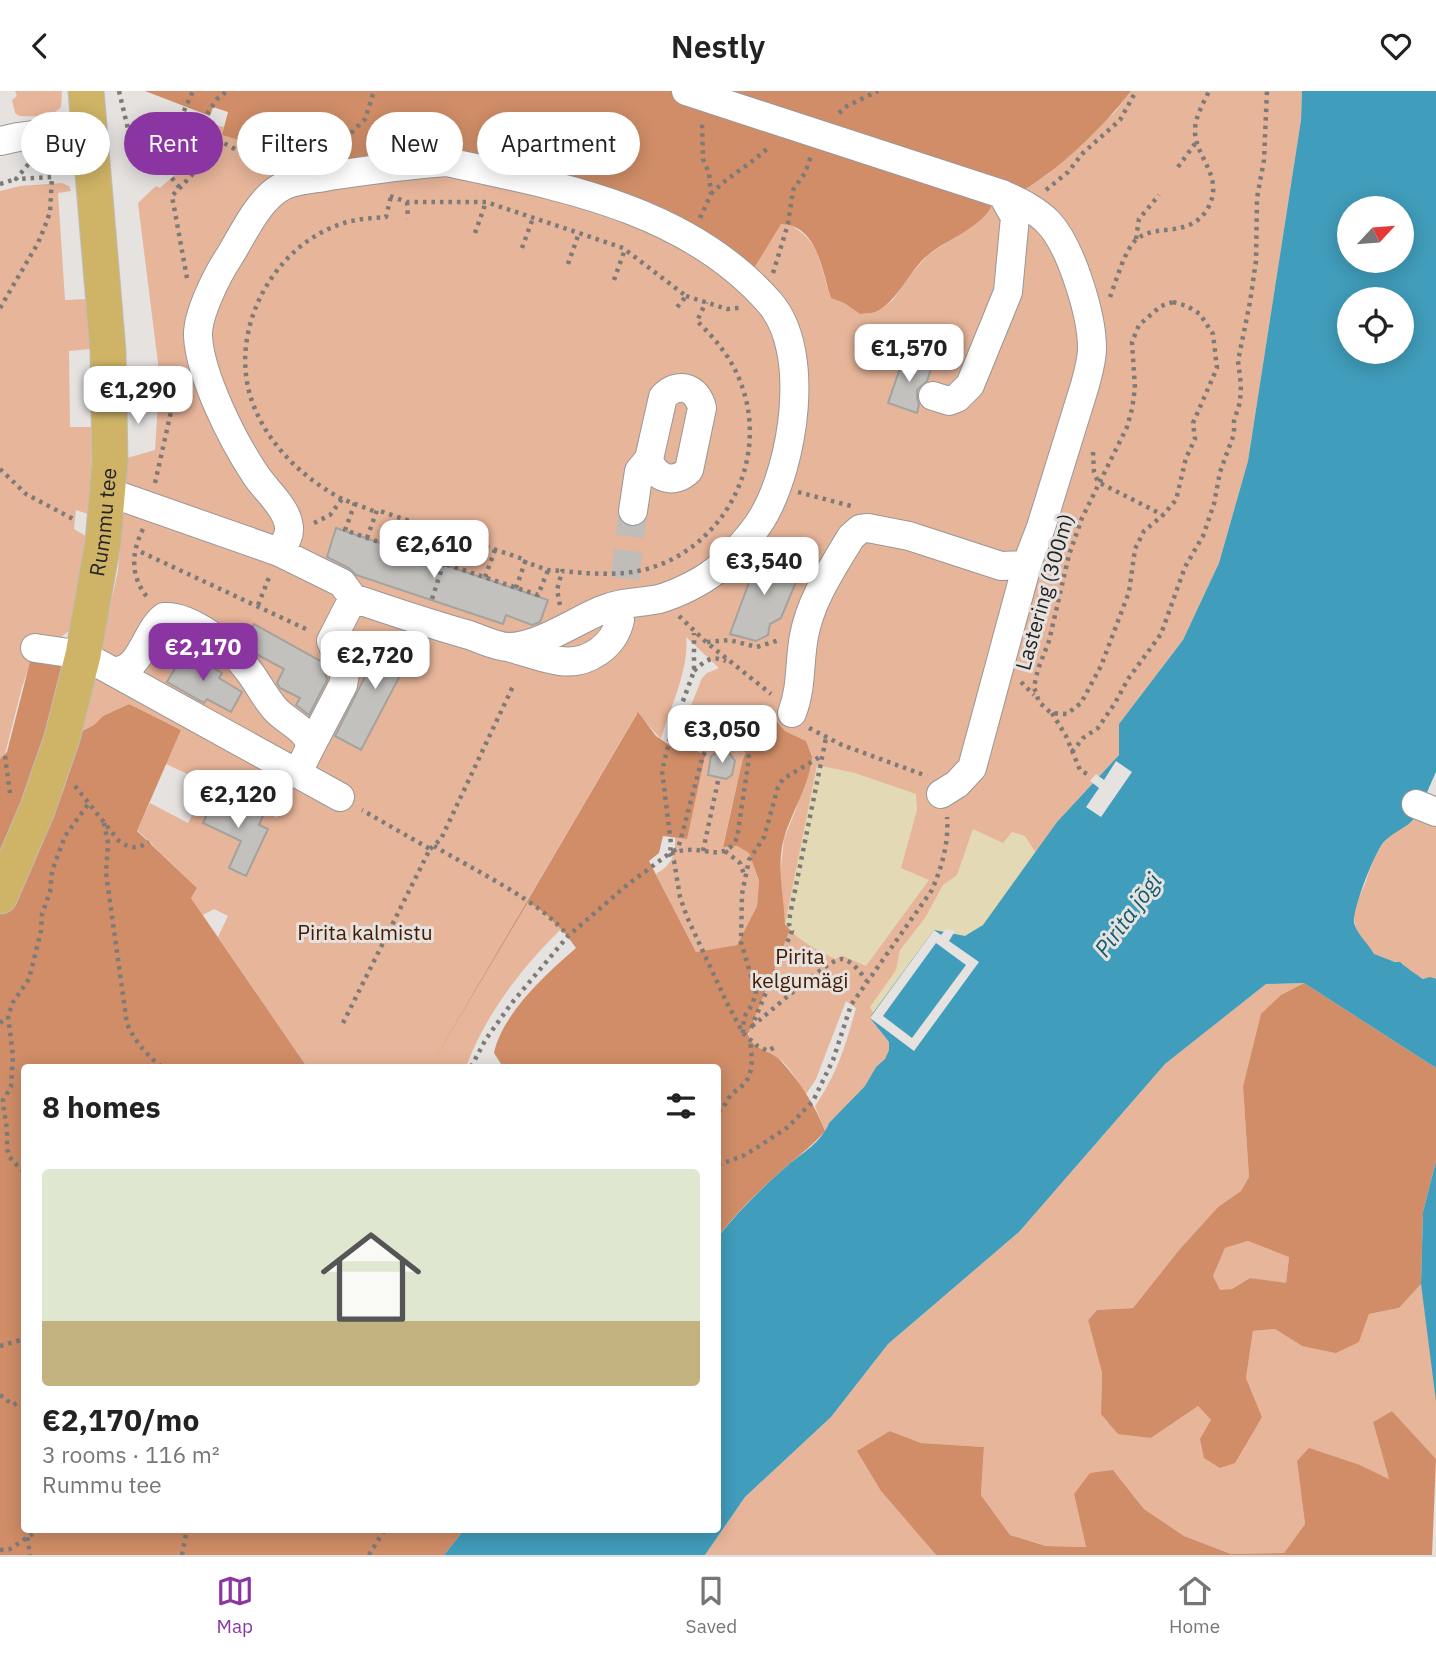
<!DOCTYPE html>
<html lang="en">
<head>
<meta charset="utf-8">
<style>
  body { margin:0; font-family:"IBM Plex Sans",sans-serif; background:#f6f6f6; color:#222; height:100vh; display:flex; flex-direction:column; font-size:26px; white-space:nowrap }
  * { box-sizing:border-box; margin:0 }
  p { font-size:23px; color:#767676 }
  .icon { flex:none; width:38px; height:38px; fill:none; stroke:currentColor; stroke-width:2; stroke-linecap:round; stroke-linejoin:round }
  .map { position:relative; flex:1; overflow:hidden }
  .panel { position:absolute; left:21px; top:973px; width:700px; height:469px; display:flex; flex-direction:column; background:#fff; border-radius:7px; box-shadow:0 4px 18px #0003 }
  .panel>* { flex:none }
  .banner { position:absolute; left:21px; top:21px; width:700px; height:63px; display:flex; gap:14px }
  .needle { width:46px; rotate:64deg }
  .fabs { position:absolute; left:1337px; top:105px; display:grid; gap:14px }
  .fabs a { display:grid; place-items:center; width:77px; height:77px; border-radius:50%; background:#fff; box-shadow:0 4px 18px #0003; font-size:35px }
  .price { position:absolute; translate:-50% -60px; padding:0 16px; border-radius:14px; background:#fff; color:#222; font-size:23px; line-height:46px; filter:drop-shadow(0 2px 4px #0008) }
  .price::after { content:''; position:absolute; left:50%; top:42px; width:21px; height:16px; margin-left:-10px; background:inherit; clip-path:polygon(0 0,100% 0,50% 100%) }
  .price.on { background:#8b35a3; color:#fff }
  ul { padding:0; list-style:none }
  li { display:grid; align-content:center; gap:14px; height:371px; padding:0 21px }
  li span { display:grid; place-items:center; height:217px; border-radius:7px; color:#555 }
  li>.icon { margin-inline-start:auto }
  span .icon { width:126px; height:126px; fill:#fffc; stroke-width:1 }
  li b { font-size:30px }
  h2 { display:flex; justify-content:space-between; align-items:center; height:84px; padding:0 21px; font-size:30px }
  .chip { padding:0 24px; border-radius:32px; background:#fff; box-shadow:0 4px 18px #0003; font-size:24px; line-height:63px }
  .chip.on { background:#8b35a3; color:#fff }
  header { display:flex; justify-content:space-between; align-items:center; height:91px; padding:0 21px; background:#fff; font-size:32px; font-weight:600 }
  .tabs { display:flex; justify-content:space-around; align-items:center; height:98px; border-top:2px solid #e0e0e0; background:#fff; font-size:19px; color:#767676 }
  .tabs a { display:grid; justify-items:center; gap:4px }
  .tabs .on { color:#8b35a3 }
  .map>svg:first-child { display:block }
  .green { fill:#e7b59a }
  .forest { fill:#d08d67; fill-rule:evenodd }
  .sand { fill:#e3d9b4 }
  .water { fill:#409dbb; fill-rule:evenodd }
  .pier { fill:#e5e2e0; fill-rule:evenodd }
  .building { fill:#c3c1be; stroke:#a4a29f; stroke-width:2 }
  .lines { fill:none; stroke-linecap:round; stroke-linejoin:round }
  .minor-tunnel { stroke:#bfbcba; stroke-width:28; stroke-dasharray:28 14; stroke-linecap:butt }
  .minor-casing { stroke:#9a9795; stroke-width:30 }
  .major-casing { stroke:#bebdbd; stroke-width:37 }
  .path { stroke:#7d7b79; stroke-width:4.5; stroke-dasharray:3.5 5; stroke-linecap:butt }
  .minor { stroke:#fff; stroke-width:28 }
  .major { stroke:#cfb366; stroke-width:35 }
  .labels { text-anchor:middle; stroke-width:6; stroke-linejoin:round; paint-order:stroke }
  .street-label { font-size:21px; fill:#252423; stroke:#e5e2e0 }
  .park-label { font-size:21px; fill:#451b00; stroke:#e5e2e0 }
  .water-label { font-size:23px; font-style:italic; fill:#135d72; stroke:#e5e2e0 }
</style>
</head>
<body>
<header><svg class="icon" aria-label="back" viewBox="0 0 24 24"><path d="M15 5l-7 7 7 7"/></svg>Nestly<svg class="icon" aria-label="heart" viewBox="0 0 24 24"><path d="M12 20l-8-8c-3-5 5-10 8-4 3-6 11-1 8 4z"/></svg></header>
<div class="map">
<svg width="1436" height="1464" viewBox="0 0 1436 1464">
  <rect width="100%" height="100%" fill="#e5e2e0"/>
  <path class="green" d="M15 0H62L61 16C50 28 34 25 19 25L15 22 12 9 17 5Z
    M1131 0H1302L1301 29 1248 370 1219 472 1183 549 1119 633V664L1057 731 983 834 873 931 889 951V959L885 968 876 976 865 995 829 1032 825 1040 815 1015C838 981 845 956 856 917L846 910 816 988 806 1003C800 994 787 972 778 967 765 959 747 957 749 938L790 840 785 833 780 784 784 748 796 718 812 664 806 650 785 640 771 624 756 632 742 671 723 755H737L749 762 759 791 757 815 737 854 696 861 656 783C672 774 676 764 675 746L687 748 692 658 679 660 674 657 702 587 707 582 719 577 686 546C690 576 670 617 661 648L637 622 527 810 562 837C522 876 485 924 466 976H307L218 846 228 825 214 818 203 824 191 807 197 797 137 739 150 712 188 732 206 695 277 727 291 699 278 691 257 708 207 683 196 687 166 673 181 639 129 613 103 625 94 634 82 640 118 480 127 367 155 359 159 297 158 272 138 112 156 95 160 97 210 52 216 34 224 36 222 44 261 56 390 68 788 133C822 150 819 174 831 207L844 212 860 223 877 221 893 209 910 184 928 164 979 129 992 113 1021 101 1048 83 1115 21Z
    M62 92 69 95 71 100 58 102 65 209 88 208 90 258 69 260 70 336H94L88 423 76 419 74 438 86 445 72 538 61 546 40 545 22 596 0 683V100L20 95Z
    M1415 725 1436 733V892C1426 889 1415 884 1407 879 1399 873 1409 875 1400 872 1392 869 1380 868 1374 863 1361 853 1350 831 1355 815 1358 807 1363 799 1366 790 1377 758 1382 746 1414 729Z
    M1304 892 1281 904 1243 996 1249 1086 1241 1100 1218 1116 1179 1159 1133 1217 1097 1219 1088 1229 1102 1282 1101 1322 1151 1347 1198 1315 1211 1329 1262 1326 1246 1287 1253 1240 1275 1238 1302 1255 1359 1251 1369 1223 1399 1217 1421 1193 1436 1297V1368L1392 1320 1373 1331 1389 1388 1360 1374 1297 1370 1305 1433 1284 1462 1231 1463 1184 1445 1144 1418 1113 1379 1074 1403 1086 1456 1047 1455 1010 1444 981 1404 984 1356 921 1352 890 1340 881 1400 936 1464H705L745 1406 831 1326 888 1253 1019 1141 1165 973 1266 893Z
    M1248 1150 1289 1165 1286 1193 1250 1187 1232 1198 1220 1200 1213 1185 1225 1157Z"/>
  <path class="forest" d="M145 0H1131C1105 34 1060 78 1022 100 1013 106 1002 109 992 113 985 135 945 149 928 164 909 180 901 204 881 218 875 223 867 222 860 223L844 212 831 207C822 181 818 134 781 133L751 182 543 84 317 80 261 56 222 44 228 21 213 16 210 25Z
    M35 569 61 573 63 581 32 690 62 703 82 640 94 634 103 625 129 613 181 639 137 740 197 797 191 807 307 976H24V1438L464 1439 444 1464H0V668L7 661 30 571Z
    M638 621 656 645 678 660 692 658 705 664 687 748 663 745 659 762 649 770 696 861 737 854 757 815 759 790 749 762 737 755 723 756 742 671 756 632 763 626 771 624 785 640 806 650 812 665C810 693 792 720 784 747 776 775 784 805 785 833L790 839 748 943C754 961 771 959 781 970 800 991 815 1014 825 1040 814 1053 801 1063 788 1074 763 1096 738 1119 718 1146V976H503L494 962C502 923 547 882 576 857 562 837 548 824 528 811L430 976Z
    M1304 892 1436 977V1070L1423 1121 1421 1193 1399 1217 1369 1223 1359 1251 1336 1262 1302 1255 1275 1238 1253 1240 1246 1287 1262 1326 1235 1372 1220 1377 1204 1367 1200 1348 1211 1329 1198 1315 1151 1347 1118 1343 1101 1323 1102 1282 1088 1229 1097 1219 1133 1217 1179 1159 1218 1116 1241 1100 1249 1086 1243 996 1261 923 1281 904ZM1248 1150 1289 1166 1286 1192 1250 1187 1232 1198 1220 1199 1213 1185 1225 1157Z
    M1392 1320 1436 1368 1432 1464H936L881 1400 857 1360 890 1340 921 1352 984 1356 981 1404 1010 1444 1046 1455 1086 1456 1074 1403 1090 1382 1113 1379 1144 1418 1184 1445 1231 1463 1284 1462 1305 1433 1297 1370 1309 1357 1360 1374 1389 1388 1373 1331Z"/>
  <path class="sand" d="M817 674 855 682 916 703 917 719 901 777 929 789 866 875 843 865 835 868C817 859 797 849 785 833Z
    M973 738 1003 752 1012 741 1025 745 1036 762 983 834 965 845 934 839 873 922 870 916 896 879 900 859 925 827 943 794 957 784Z"/>
  <path class="water" d="M1302 0H1436V681C1431 691 1419 723 1413 729 1407 736 1391 742 1383 752 1374 763 1352 819 1354 832 1358 845 1368 852 1374 863L1395 871H1400C1408 878 1414 882 1423 888L1430 886 1436 888V977L1304 892 1266 893 1165 973 1019 1141 888 1253 831 1326 745 1406 705 1464H444L464 1439 718 1438V1146C738 1120 762 1097 787 1075 802 1062 821 1052 829 1032L865 995 876 976 885 968 889 959V951L870 927 873 922 934 839 965 845 983 834 1057 731 1119 664V633L1183 549 1219 472 1248 370 1301 29ZM1349 117H1402V170H1349ZM1349 208H1402V261H1349Z
    M1436 1070V1310L1421 1193 1423 1121Z"/>
  <path class="pier" d="M1116 670 1132 681 1101 726 1086 716 1099 697 1090 690 1096 683 1104 689Z
    M946 838 955 840 949 850 979 871 914 960 870 927 934 839 941 844ZM936 852 966 874 912 947 883 925Z"/>
  <path class="building" d="M904 266 932 275 927 290 917 299V308L919 313 917 322 888 312Z
    M336 437 548 509 540 531 532 534 506 524 503 533 356 484 349 477 327 466Z
    M761 459 786 468 796 491 781 527 770 533 768 544 756 550 730 543Z
    M254 533 322 571 327 589 309 624 296 614 300 607 280 597 277 592 284 578 256 563 244 550Z
    M396 541 417 552 361 659 335 645 382 552 389 555Z
    M185 560 222 582 219 587 242 601 231 621 207 608 204 612 167 591Z
    M725 656 735 670 732 684 726 688 708 684 711 665Z
    M216 703 263 725 259 734 268 738 246 785 229 777 241 750 203 732Z"/>
  <g class="lines">
    <path class="minor-tunnel" d="M620 529 633 420"/>
    <g class="minor-casing">
      <path id="minor" d="M686 0 1002 103C1019 111 1035 118 1048 131 1071 155 1092 224 1092 257 1092 270 1088 282 1085 294L1041 436 1028 470 972 677 957 693 941 703
        M0 50 18 46 90 36
        M447 71C563 96 688 118 770 212 812 261 793 373 764 424 754 442 731 467 715 480 701 491 677 503 659 508 640 512 620 511 602 519 575 530 538 556 509 556 497 556 481 548 469 544 430 533 391 520 353 507L342 492 279 461C284 453 290 446 289 436 287 416 265 399 255 383 233 350 200 285 198 245 197 224 217 184 229 166 242 145 255 116 274 101 290 88 311 89 330 85 369 79 407 74 447 71Z
        M933 305 949 310 957 307 970 294 1008 201 1015 126 1002 103
        M108 401 279 461
        M633 420 639 380 649 368 663 306C678 290 697 296 702 317L689 379C675 394 654 388 649 368
        M35 557 83 564 340 706
        M511 557C527 561 544 568 560 570 588 574 614 555 620 529
        M113 580C141 582 145 540 164 526 191 524 233 558 248 579 258 592 265 607 276 619 287 631 310 639 310 657L297 683
        M792 622C802 597 799 571 804 545 811 508 832 478 851 446L860 438 868 437 909 445 1001 475 1021 474 1028 470
        M310 657 343 594 345 583 331 550 353 507
        M1416 713 1436 721"/>
    </g>
    <g class="major-casing">
      <g id="major">
        <path id="s1" d="M0 805 37 719 62 647 83 564 103 451 110 371 108 260 86 0"/>
      </g>
    </g>
    <path class="path" d="M119 0 128 38
      M839 22 847 15 878 0
      M207 23 217 8 227 0
      M172 32 183 22 193 0
      M145 54 180 97
      M333 60 365 28 374 0
      M1178 76 1197 50
      M0 93 16 88
      M1046 99 1068 81 1083 62 1120 29 1136 0
      M711 103C729 84 752 73 770 55
      M390 105 407 111H486L579 142 623 157 686 205 675 219
      M407 111 408 128
      M700 127 711 103 709 82 703 68 702 32
      M475 142 486 111
      M1136 148 1139 128 1159 104
      M522 157 533 127
      M568 173 579 142
      M773 182 788 133 793 99 805 82 811 65
      M187 187 172 105 208 67 220 50 268 76
      M614 189 625 158
      M686 205 727 218 739 217
      M1110 206C1116 191 1125 157 1137 148 1156 132 1190 148 1208 117 1225 86 1195 66 1195 40 1195 26 1203 13 1209 0
      M1173 211 1187 215 1200 223 1213 243 1217 277 1193 332 1195 348 1186 367 1176 409 1163 424 1144 440 1135 458 1129 501 1101 575 1081 612 1067 623 1051 622 1039 611 1034 596 1038 578 1049 550 1069 464 1082 427 1127 336 1132 318 1135 297 1132 251 1139 234 1161 215Z
      M0 217 38 152 45 135 50 121 52 86 16 88 31 70
      M1093 361 1094 381 1098 391 1163 424
      M0 378 26 403 75 429
      M155 392 179 285
      M798 401 851 415
      M342 408C303 387 269 355 253 313 226 242 272 154 344 132 357 128 372 127 386 126L391 105
      M355 412 345 439 367 447 538 504 548 479
      M314 432 330 424 342 408 376 421
      M143 438C131 462 130 486 148 507
      M367 447 377 419 526 469 525 471 548 479 562 480
      M776 452C788 456 798 458 801 472L791 480
      M398 457 409 429
      M141 461 308 539
      M435 469 444 441
      M449 474 459 446
      M485 486 495 459
      M516 497 525 471
      M432 508 453 443
      M258 514 270 484
      M560 514 557 499 562 480C590 483 620 485 647 478 726 456 771 366 740 290 731 266 715 248 697 230L706 211
      M679 525 706 551 771 603
      M707 551 729 549 757 556 779 549
      M694 580C704 570 712 564 726 570
      M1021 591 1034 604
      M1052 622 1066 645 1080 679 1087 683
      M809 637 842 654 927 685
      M720 650 740 653 748 661 749 667 737 747C724 771 708 757 687 759 681 759 675 762 670 762L677 758 680 751 703 664 714 652Z
      M1072 661 1083 647 1098 637 1115 612 1128 588 1161 543 1185 476 1203 445 1214 413 1220 381 1234 343V330L1240 311 1241 294 1238 270 1250 211 1256 170 1257 107 1264 69 1267 0
      M5 665 10 702
      M75 695 119 750C130 758 138 758 149 751
      M104 732 108 752 106 782 127 933C136 951 146 964 162 976
      M434 755C472 778 542 811 568 845
      M430 758 441 748 514 593
      M703 760 718 690
      M725 760 740 772 744 783
      M670 762 674 770 680 806 687 826 727 912 743 942 756 954 768 960 775 956
      M0 932 7 926
      M343 932 430 758 362 719
      M752 935C767 924 828 868 841 868 852 869 860 881 866 889
      M751 937 792 840 789 833 790 824 826 647
      M743 942 744 926 752 914 756 902 741 851 742 803 749 769 764 746 778 696 783 688 823 664
      M471 976 486 948 511 913 568 845 627 794 670 762 671 753 662 680 671 643 694 580V542
      M718 1021C725 1016 726 1010 731 1004 735 1000 740 997 744 993 754 982 752 964 750 950
      M718 1074 745 1064 764 1052 788 1036 813 1010 833 969 851 914 932 799C942 775 949 752 947 726
      M24 1081C7 1064 7 1067 7 1042 7 1031 3 1020 3 1009L11 996 13 965 8 925 13 911 29 888 41 840 42 823 50 801 52 780 65 745 89 712
      M0 1255 24 1248
      M0 1304 13 1314 24 1309
      M26 1438 30 1464
      M0 1459 10 1458 40 1438
      M182 1464 187 1438
      M369 1464 385 1438"/>
    <use href="#minor" class="minor"/>
    <use href="#major" class="major"/>
  </g>
  <g class="labels">
    <g class="street-label">
      <text dy="7" stroke="none"><textPath href="#s1" startOffset="390">Rummu tee</textPath></text>
      <text transform="translate(1045 501) rotate(-74)" y="7">Lastering (300m)</text>
    </g>
    <g class="park-label">
      <text x="365" y="849">Pirita kalmistu</text>
      <text x="800" y="873">Pirita<tspan x="800" dy="24">kelgumägi</tspan></text>
    </g>
    <g class="water-label">
      <text transform="translate(1128 824) rotate(-54)" y="8">Pirita jõgi</text>
    </g>
  </g>
</svg>
<div class="fabs">
<a><svg class="needle" viewBox="-14 -14 28 28"><path d="M0-13l5 13h-10z" fill="#e53935"/><path d="M0 13l5-13h-10z" fill="#767676"/></svg></a>
<a><svg class="icon" aria-label="locate" viewBox="0 0 24 24"><circle cx="12" cy="12" r="6"/><path d="M12 2v4M12 18v4M2 12h4M18 12h4"/></svg></a>
</div>
<b class="price" style="left:909px;top:293px">€1,570</b>
<b class="price" style="left:138px;top:335px">€1,290</b>
<b class="price" style="left:434px;top:489px">€2,610</b>
<b class="price" style="left:764px;top:506px">€3,540</b>
<b class="price on" style="left:203px;top:592px">€2,170</b>
<b class="price" style="left:375px;top:600px">€2,720</b>
<b class="price" style="left:722px;top:674px">€3,050</b>
<b class="price" style="left:238px;top:739px">€2,120</b>
<div class="banner">
<a class="chip">Buy</a>
<a class="chip on">Rent</a>
<a class="chip">Filters</a>
<a class="chip">New</a>
<a class="chip">Apartment</a>
</div>
<section class="panel">
<h2>8 homes<svg class="icon" aria-label="filters" viewBox="0 0 24 24"><path d="M4 7h16M4 17h16"/><circle cx="9" cy="7" r="2"/><circle cx="15" cy="17" r="2"/></svg></h2>
<ul>
<li><span style="background:linear-gradient(#dfe7d0 70%,#c2b280 0)"><svg class="icon" aria-label="home" viewBox="0 0 24 24"><path d="M3 11l9-7 9 7M6 9v11h12V9"/></svg></span><div><b>€2,170/mo</b><p>3 rooms · 116 m²</p><p>Rummu tee</p></div></li>
</ul>
</section>
</div>
<nav class="tabs">
<a class="on"><svg class="icon" aria-label="map" viewBox="0 0 24 24"><path d="M3 6l6-2 6 2 6-2v14l-6 2-6-2-6 2zM9 4v14M15 6v14"/></svg>Map</a>
<a><svg class="icon" aria-label="saved" viewBox="0 0 24 24"><path d="M7 4h10v16l-5-4-5 4z"/></svg>Saved</a>
<a><svg class="icon" aria-label="home" viewBox="0 0 24 24"><path d="M3 11l9-7 9 7M6 9v11h12V9"/></svg>Home</a>
</nav>
</body>
</html>
